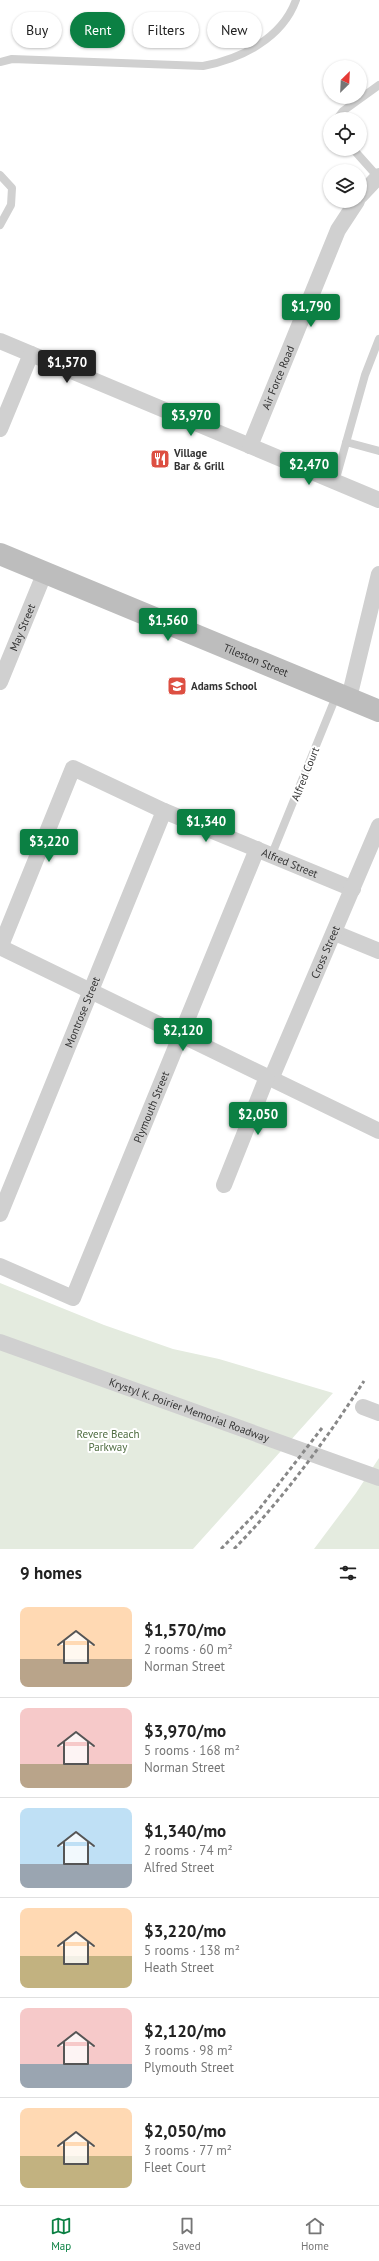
<!DOCTYPE html>
<html lang="en">
<head>
<meta charset="utf-8">
<style>
  body { margin:0; font-family:"PT Sans",sans-serif; background:#f2f2f2; color:#222; height:100vh; display:flex; flex-direction:column; font-size:15px; white-space:nowrap }
  * { box-sizing:border-box; margin:0 }
  p { font-size:13px; color:#767676 }
  .icon { flex:none; width:22px; height:22px; fill:none; stroke:currentColor; stroke-width:2; stroke-linecap:round; stroke-linejoin:round }
  .map { position:relative; height:1549px; overflow:hidden }
  .sheet { display:flex; flex-direction:column; background:#fff; flex:1 }
  .sheet>* { flex:none }
  .guide { position:absolute; left:12px; top:12px; width:355px; height:36px; display:flex; gap:8px }
  .needle { width:26px; rotate:24deg }
  .tools { position:absolute; left:323px; top:60px; display:grid; gap:8px }
  .tools a { display:grid; place-items:center; width:44px; height:44px; border-radius:50%; background:#fff; box-shadow:0 1px 3px #0004; font-size:20px }
  .price { position:absolute; translate:-50% -34px; padding:0 9px; border-radius:4px; background:#0b8043; color:#fff; font-size:13px; line-height:26px; filter:drop-shadow(0 1px 2px #0008) }
  .price::after { content:''; position:absolute; left:50%; top:24px; width:12px; height:9px; margin-left:-6px; background:inherit; clip-path:polygon(0 0,100% 0,50% 100%) }
  .price.current { background:#222; color:#fff }
  ul { padding:0; list-style:none }
  li { display:flex; align-items:center; gap:12px; height:100px; padding:0 20px }
  li+li { border-top:1px solid #e0e0e0 }
  li span { display:grid; place-items:center; flex:none; width:112px; height:80px; border-radius:8px; color:#555 }
  li>.icon { margin-inline-start:auto }
  span .icon { width:48px; height:48px; fill:#fffc; stroke-width:1 }
  li b { font-size:17px }
  h2 { display:flex; justify-content:space-between; align-items:center; height:48px; padding:0 20px; font-size:17px }
  .chip { padding:0 14px; border-radius:18px; background:#fff; box-shadow:0 1px 3px #0004; font-size:14px; line-height:36px }
  .chip.current { background:#0b8043; color:#fff }
  .dock { display:flex; justify-content:space-around; align-items:center; height:56px; border-top:1px solid #e0e0e0; background:#fff; font-size:11px; color:#767676 }
  .dock a { display:grid; justify-items:center; gap:2px }
  .dock .current { color:#0b8043 }
  .map>svg:first-child { display:block }
  .green { fill:#e4ebdf }
  .lines { fill:none; stroke-linecap:round; stroke-linejoin:round }
  .lane { stroke:#d0d0d0; stroke-width:8 }
  .street { stroke:#d0d0d0; stroke-width:16 }
  .secondary { stroke:#bdbdbd; stroke-width:22 }
  .rail { stroke:#888; stroke-width:3; stroke-dasharray:4 3; stroke-linecap:butt }
  .labels { text-anchor:middle; stroke-width:4; stroke-linejoin:round; paint-order:stroke }
  .street-label { font-size:11px; fill:#333; stroke:#fff }
  .poi-label { font-size:11px; font-weight:bold; fill:#333; stroke:#fff; text-anchor:start }
  .park-label { font-size:11px; fill:#4f6d41; stroke:#fff }
</style>
</head>
<body>
<div class="map">
<svg width="379" height="1549" viewBox="0 0 379 1549">
  <rect width="100%" height="100%" fill="#fff"/>
  <path class="green" d="M0 1283 104 1325 173 1349 219 1359 333 1393 193 1549H0Z
    M379 1458V1549H314L356 1493Z"/>
  <g class="lines">
    <path class="lane" d="M0 62 12 59 203 66C240 59 282 39 296 0
      M337 119 343 111 379 85
      M353 149 378 177
      M0 175 12 188 11 205 0 225
      M346 442 379 451
      M335 482 365 375 379 339
      M272 854 337 694"/>
    <g class="street">
      <path d="M360 196 379 176"/>
      <path d="M0 341 379 500"/>
      <path d="M0 429 31 354"/>
      <path id="s1" d="M250 446 338 230 357 201"/>
      <path id="s2" d="M0 682 45 572"/>
      <path d="M349 698 379 574"/>
      <path d="M335 933 379 951"/>
      <path d="M0 947 379 1131"/>
      <path id="s3" d="M0 948 73 768 164 811 353 889"/>
      <path id="s4" d="M271 1079 379 826"/>
      <path d="M224 1185 267 1077"/>
      <path id="s5" d="M0 1214 164 811"/>
      <path id="s6" d="M0 1266 73 1298 257 849"/>
      <path id="s7" d="M0 1342 379 1478"/>
      <path d="M363 1407 379 1413"/>
    </g>
    <path class="secondary" id="s8" d="M0 554 379 711"/>
    <path class="rail" d="M221 1549 257 1512 322 1428
      M234 1549C284 1498 325 1441 364 1381"/>
  </g>
  <defs>
    <g id="restaurant-square" transform="scale(1)"><rect x="-9" y="-9" width="18" height="18" rx="4" fill="#dd4f42" stroke="#fff"/><path d="M-5-6h1v4h1v-4h1v4h1v-4h1v5L-1.5 .5V6h-2V.5L-5-1ZM5-6V6H3V1.5H1.5Q1.5-4 5-6Z" fill="#fff"/></g>
    <g id="school-square" transform="scale(1)"><rect x="-9" y="-9" width="18" height="18" rx="4" fill="#dd4f42" stroke="#fff"/><path d="M0-5L7-2L0 1L-7-2ZM-4 1L0 2.5L4 1V4Q0 6-4 4Z" fill="#fff"/></g>
  </defs>
  <g fill-rule="evenodd">
    <use href="#restaurant-square" x="160" y="459"/>
    <use href="#school-square" x="177" y="686"/>
  </g>
  <g class="labels">
    <g class="street-label">
      <text dy="4" stroke="none"><textPath href="#s1" startOffset="74">Air Force Road</textPath></text>
      <text dy="4" stroke="none"><textPath href="#s2" startOffset="59">May Street</textPath></text>
      <text dy="4" stroke="none"><textPath href="#s8" startOffset="277">Tileston Street</textPath></text>
      <text transform="translate(305 774) rotate(-68)" y="4">Alfred Court</text>
      <text dy="4" stroke="none"><textPath href="#s3" startOffset="431">Alfred Street</textPath></text>
      <text dy="4" stroke="none"><textPath href="#s4" startOffset="138">Cross Street</textPath></text>
      <text dy="4" stroke="none"><textPath href="#s5" startOffset="218">Montrose Street</textPath></text>
      <text dy="4" stroke="none"><textPath href="#s6" startOffset="286">Plymouth Street</textPath></text>
      <text dy="4" stroke="none"><textPath href="#s7" startOffset="201">Krystyl K. Poirier Memorial Roadway</textPath></text>
    </g>
    <g class="poi-label">
      <text x="174" y="457">Village<tspan x="174" dy="13">Bar &amp; Grill</tspan></text>
      <text x="191" y="690">Adams School</text>
    </g>
    <g class="park-label">
      <text x="108" y="1438">Revere Beach<tspan x="108" dy="13">Parkway</tspan></text>
    </g>
  </g>
</svg>
<div class="tools">
<a><svg class="needle" viewBox="-14 -14 28 28"><path d="M0-13l5 13h-10z" fill="#e53935"/><path d="M0 13l5-13h-10z" fill="#767676"/></svg></a>
<a><svg class="icon" aria-label="locate" viewBox="0 0 24 24"><circle cx="12" cy="12" r="6"/><path d="M12 2v4M12 18v4M2 12h4M18 12h4"/></svg></a>
<a><svg class="icon" aria-label="layers" viewBox="0 0 24 24"><path d="M12 4l9 5-9 5-9-5zM3 14l9 5 9-5"/></svg></a>
</div>
<b class="price" style="left:311px;top:328px">$1,790</b>
<b class="price current" style="left:67px;top:384px">$1,570</b>
<b class="price" style="left:191px;top:437px">$3,970</b>
<b class="price" style="left:309px;top:486px">$2,470</b>
<b class="price" style="left:168px;top:642px">$1,560</b>
<b class="price" style="left:206px;top:843px">$1,340</b>
<b class="price" style="left:49px;top:863px">$3,220</b>
<b class="price" style="left:183px;top:1052px">$2,120</b>
<b class="price" style="left:258px;top:1136px">$2,050</b>
<div class="guide">
<a class="chip">Buy</a>
<a class="chip current">Rent</a>
<a class="chip">Filters</a>
<a class="chip">New</a>
</div>
</div>
<section class="sheet">
<h2>9 homes<svg class="icon" aria-label="filters" viewBox="0 0 24 24"><path d="M4 7h16M4 17h16"/><circle cx="9" cy="7" r="2"/><circle cx="15" cy="17" r="2"/></svg></h2>
<ul>
<li><span style="background:linear-gradient(#ffd9b3 65%,#b9a48a 0)"><svg class="icon" aria-label="home" viewBox="0 0 24 24"><path d="M3 11l9-7 9 7M6 9v11h12V9"/></svg></span><div><b>$1,570/mo</b><p>2 rooms · 60 m²</p><p>Norman Street</p></div></li>
<li><span style="background:linear-gradient(#f6c9c9 70%,#b9a48a 0)"><svg class="icon" aria-label="home" viewBox="0 0 24 24"><path d="M3 11l9-7 9 7M6 9v11h12V9"/></svg></span><div><b>$3,970/mo</b><p>5 rooms · 168 m²</p><p>Norman Street</p></div></li>
<li><span style="background:linear-gradient(#bfe0f5 70%,#9aa5b1 0)"><svg class="icon" aria-label="home" viewBox="0 0 24 24"><path d="M3 11l9-7 9 7M6 9v11h12V9"/></svg></span><div><b>$1,340/mo</b><p>2 rooms · 74 m²</p><p>Alfred Street</p></div></li>
<li><span style="background:linear-gradient(#ffd9b3 60%,#c2b280 0)"><svg class="icon" aria-label="home" viewBox="0 0 24 24"><path d="M3 11l9-7 9 7M6 9v11h12V9"/></svg></span><div><b>$3,220/mo</b><p>5 rooms · 138 m²</p><p>Heath Street</p></div></li>
<li><span style="background:linear-gradient(#f6c9c9 70%,#9aa5b1 0)"><svg class="icon" aria-label="home" viewBox="0 0 24 24"><path d="M3 11l9-7 9 7M6 9v11h12V9"/></svg></span><div><b>$2,120/mo</b><p>3 rooms · 98 m²</p><p>Plymouth Street</p></div></li>
<li><span style="background:linear-gradient(#ffd9b3 60%,#c2b280 0)"><svg class="icon" aria-label="home" viewBox="0 0 24 24"><path d="M3 11l9-7 9 7M6 9v11h12V9"/></svg></span><div><b>$2,050/mo</b><p>3 rooms · 77 m²</p><p>Fleet Court</p></div></li>
</ul>
</section>
<nav class="dock">
<a class="current"><svg class="icon" aria-label="map" viewBox="0 0 24 24"><path d="M3 6l6-2 6 2 6-2v14l-6 2-6-2-6 2zM9 4v14M15 6v14"/></svg>Map</a>
<a><svg class="icon" aria-label="saved" viewBox="0 0 24 24"><path d="M7 4h10v16l-5-4-5 4z"/></svg>Saved</a>
<a><svg class="icon" aria-label="home" viewBox="0 0 24 24"><path d="M3 11l9-7 9 7M6 9v11h12V9"/></svg>Home</a>
</nav>
</body>
</html>
